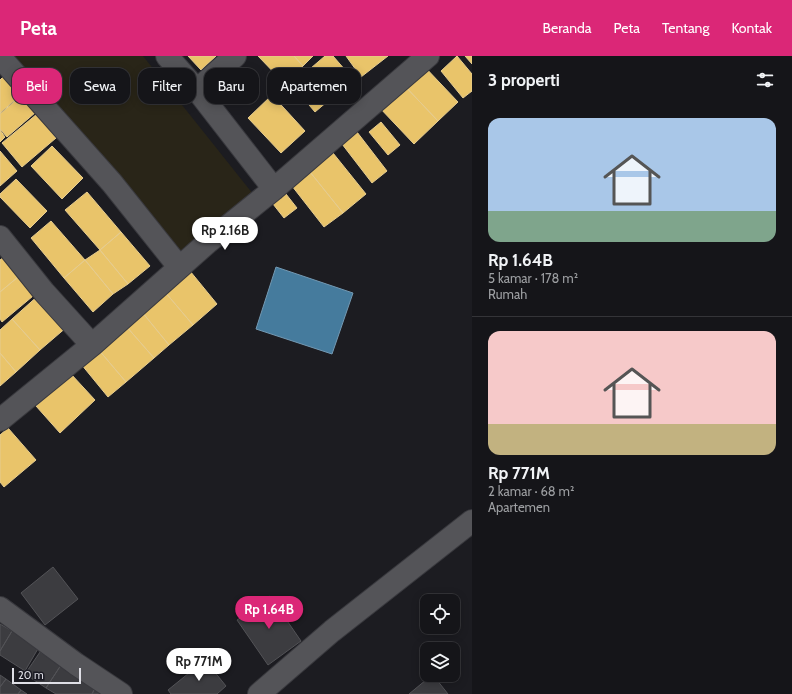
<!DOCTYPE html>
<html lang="id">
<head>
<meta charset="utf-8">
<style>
  body { margin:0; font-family:Cabin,sans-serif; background:#222226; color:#f1f3f6; height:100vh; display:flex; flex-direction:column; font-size:15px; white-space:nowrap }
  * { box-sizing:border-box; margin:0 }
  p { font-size:13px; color:#9d9fa2 }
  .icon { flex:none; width:22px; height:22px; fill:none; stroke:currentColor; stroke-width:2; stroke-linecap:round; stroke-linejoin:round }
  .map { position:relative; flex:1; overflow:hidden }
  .side { display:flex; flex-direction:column; background:#151519; width:320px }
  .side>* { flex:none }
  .guide { position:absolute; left:12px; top:12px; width:380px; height:36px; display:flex; gap:8px }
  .fabs { position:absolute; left:420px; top:538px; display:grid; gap:8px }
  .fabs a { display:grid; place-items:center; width:40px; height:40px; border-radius:8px; background:#151519; box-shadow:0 2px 10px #0003,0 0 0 1px #343438; font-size:20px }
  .scale { position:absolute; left:12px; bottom:10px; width:69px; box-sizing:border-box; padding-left:4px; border:2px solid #dfdfe6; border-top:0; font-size:11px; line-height:14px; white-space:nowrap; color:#dfdfe6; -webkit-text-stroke:3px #1a1a23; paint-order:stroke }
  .price { position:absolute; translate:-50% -34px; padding:0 9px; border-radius:14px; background:#fff; color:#222; font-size:13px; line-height:26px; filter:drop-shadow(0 1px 2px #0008) }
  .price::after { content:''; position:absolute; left:50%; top:24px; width:12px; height:9px; margin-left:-6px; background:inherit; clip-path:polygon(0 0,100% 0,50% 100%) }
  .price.current { background:#db2777; color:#fff }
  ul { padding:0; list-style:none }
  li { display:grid; align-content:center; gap:8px; height:212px; padding:0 16px }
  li+li { border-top:1px solid #343438 }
  li span { display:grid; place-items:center; height:124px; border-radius:12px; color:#555 }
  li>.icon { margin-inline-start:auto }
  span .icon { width:72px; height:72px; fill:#fffc; stroke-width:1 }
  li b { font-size:17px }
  h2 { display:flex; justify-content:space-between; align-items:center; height:48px; padding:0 16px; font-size:17px }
  .tag { padding:0 14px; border-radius:12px; background:#151519; box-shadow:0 2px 10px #0003,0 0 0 1px #343438; font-size:14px; line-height:36px }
  .tag.current { background:#db2777; color:#fff }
  header { display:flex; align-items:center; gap:24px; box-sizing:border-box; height:56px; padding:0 20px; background:#db2777; color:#fff }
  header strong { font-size:19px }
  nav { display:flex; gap:22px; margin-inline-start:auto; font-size:14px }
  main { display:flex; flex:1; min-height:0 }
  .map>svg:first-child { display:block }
  .green { fill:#292518 }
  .homes { fill:#e9c46a; stroke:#e6cc8f }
  .public { fill:#457b9d; stroke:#7399b3 }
  .building { fill:#3c3c40; stroke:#535357 }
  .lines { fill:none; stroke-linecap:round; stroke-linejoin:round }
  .street-casing { stroke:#39393e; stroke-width:24 }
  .street { stroke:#545458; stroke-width:22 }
</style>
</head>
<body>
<header>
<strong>Peta</strong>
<nav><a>Beranda</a><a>Peta</a><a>Tentang</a><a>Kontak</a></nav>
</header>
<main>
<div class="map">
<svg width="472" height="638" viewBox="0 0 472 638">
  <rect width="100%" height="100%" fill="#1c1c21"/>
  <path class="green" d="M1 0H143L257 143 177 209Z"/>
  <path class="homes" d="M188 0H216L201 14Z
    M258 0H294L303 10 284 27Z
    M294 0H313L303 10Z
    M325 0H333L353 23 328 45 304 18Z
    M346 0H388L361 21Z
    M457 0 472 18V35L463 42 441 15Z
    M465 0H472V8Z
    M422 8 458 46 438 65 402 27Z
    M304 18 328 45 315 56 292 29Z
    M5 19 22 38 0 57V24Z
    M402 27 438 65 414 88 378 50Z
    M22 39 36 56 7 81 0 73V58Z
    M272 39 305 75 281 97 248 62Z
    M37 58 56 82 22 111 2 87Z
    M381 66 400 89 388 99 369 76Z
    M0 74 5 81 0 86Z
    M357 76 387 115 372 127 342 88Z
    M52 90 83 122 62 143 31 110Z
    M0 95 17 115 0 130Z
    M333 97 366 138 343 157 310 116Z
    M310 116 343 157 324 171 292 130Z
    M16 123 47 155 30 172 0 141V138Z
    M87 136 121 176 100 194 65 154Z
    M286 138 297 152 284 162 273 148Z
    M51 165 85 204 64 222 31 182Z
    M121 176 150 210 128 228 100 194Z
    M100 194 128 228 113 238 85 204Z
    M9 197 24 216 0 236V204Z
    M85 204 113 238 93 256 64 222Z
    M190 215 217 248 193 269 165 236Z
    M24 216 39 235 2 266 0 263V236Z
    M165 236 193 269 169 289 142 256Z
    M40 238 68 270 40 294 12 263Z
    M142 256 169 289 154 302 126 270Z
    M12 263 40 294 16 316 0 297V274Z
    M126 270 154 302 126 326 98 293Z
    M98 293 126 326 108 341 81 308Z
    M0 297 16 316 0 330Z
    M71 318 95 344 60 377 36 350Z
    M8 372 36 404 4 431 0 426V379Z"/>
  <path class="public" d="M276 211 353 237 332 298 256 273Z"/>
  <path class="building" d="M53 511 78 543 45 569 21 537Z
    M270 540 301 585 268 609 237 564Z
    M0 568 12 575 0 595Z
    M12 575 39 591 25 615 0 599V595Z
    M40 596 61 609 46 632 25 618Z
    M205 604 226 630 217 638H171L168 634Z
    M61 609 95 632 92 638H56L46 632Z
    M0 619 6 623 0 631Z
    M433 619 448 638H409L432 619Z
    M6 623 21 634 18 638H0V631Z
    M95 632 104 638H92Z
    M21 634 27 638H18Z"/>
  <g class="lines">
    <g class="street-casing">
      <path id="street" d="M167 0 197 34 274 133
        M0 1 112 127 179 211
        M197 34 235 0
        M0 181 44 236 92 289
        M0 364 92 289 207 187 274 133 428 0
        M0 552 76 608 121 638
        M259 638 332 575 472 465"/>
    </g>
    <use href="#street" class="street"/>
  </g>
</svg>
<div class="fabs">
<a><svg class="icon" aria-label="locate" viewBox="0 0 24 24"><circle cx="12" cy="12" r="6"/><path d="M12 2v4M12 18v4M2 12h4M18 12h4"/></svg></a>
<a><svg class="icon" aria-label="layers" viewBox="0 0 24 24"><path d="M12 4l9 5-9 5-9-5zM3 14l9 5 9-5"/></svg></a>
</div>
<div class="scale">20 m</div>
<b class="price" style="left:225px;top:195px">Rp 2.16B</b>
<b class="price current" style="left:269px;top:574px">Rp 1.64B</b>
<b class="price" style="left:199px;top:626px">Rp 771M</b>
<div class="guide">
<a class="tag current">Beli</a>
<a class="tag">Sewa</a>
<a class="tag">Filter</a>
<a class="tag">Baru</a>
<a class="tag">Apartemen</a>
</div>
</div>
<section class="side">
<h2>3 properti<svg class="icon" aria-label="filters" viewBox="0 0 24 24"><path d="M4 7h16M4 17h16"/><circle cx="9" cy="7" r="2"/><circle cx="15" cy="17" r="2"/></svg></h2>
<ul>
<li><span style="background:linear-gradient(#a9c7e8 75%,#7fa58c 0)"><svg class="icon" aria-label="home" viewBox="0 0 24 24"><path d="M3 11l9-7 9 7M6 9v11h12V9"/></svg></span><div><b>Rp 1.64B</b><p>5 kamar · 178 m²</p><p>Rumah</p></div></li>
<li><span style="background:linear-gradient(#f6c9c9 75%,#c2b280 0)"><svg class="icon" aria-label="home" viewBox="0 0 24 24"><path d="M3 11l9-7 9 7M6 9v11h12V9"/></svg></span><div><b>Rp 771M</b><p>2 kamar · 68 m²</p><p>Apartemen</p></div></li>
</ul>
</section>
</main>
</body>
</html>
